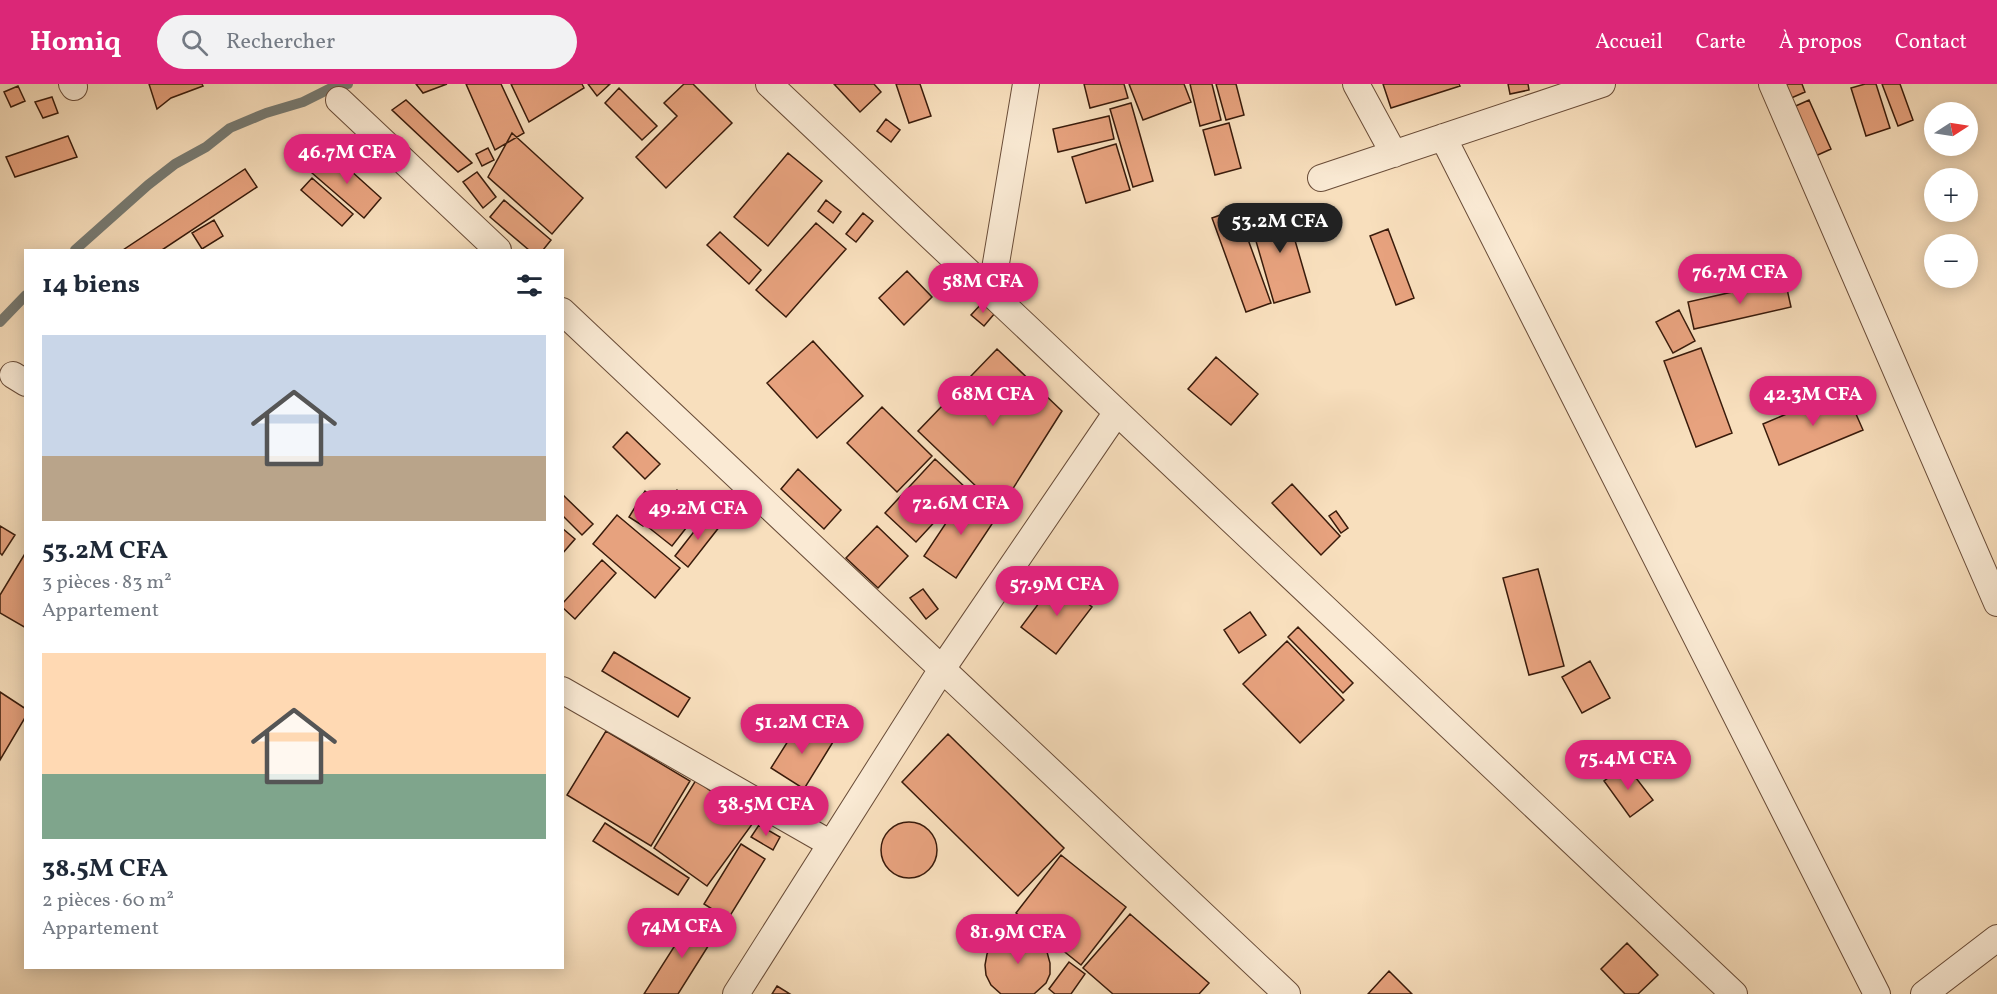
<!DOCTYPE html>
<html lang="fr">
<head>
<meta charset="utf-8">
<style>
  body { margin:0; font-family:Vollkorn,serif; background:#f2f2f3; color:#1f2937; height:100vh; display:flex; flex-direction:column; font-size:22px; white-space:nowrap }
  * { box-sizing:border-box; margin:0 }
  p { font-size:20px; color:#747a83 }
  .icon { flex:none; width:33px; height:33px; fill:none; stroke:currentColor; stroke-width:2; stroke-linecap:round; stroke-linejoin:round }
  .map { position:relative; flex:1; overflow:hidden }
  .panel { position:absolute; left:24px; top:165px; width:540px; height:720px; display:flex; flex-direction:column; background:#fff; border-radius:0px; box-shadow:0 3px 15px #0003 }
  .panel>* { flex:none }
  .needle { width:39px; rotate:78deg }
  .tools { position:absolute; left:1924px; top:18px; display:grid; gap:12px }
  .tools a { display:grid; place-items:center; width:54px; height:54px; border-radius:50%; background:#fff; box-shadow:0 3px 15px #0003; font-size:30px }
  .price { position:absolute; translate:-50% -51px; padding:0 14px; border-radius:21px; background:#db2777; color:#fff; font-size:20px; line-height:39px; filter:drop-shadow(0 2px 3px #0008) }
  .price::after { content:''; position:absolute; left:50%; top:36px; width:18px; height:14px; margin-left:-9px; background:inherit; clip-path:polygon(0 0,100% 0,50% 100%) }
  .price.current { background:#222; color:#fff }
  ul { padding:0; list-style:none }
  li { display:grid; align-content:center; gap:12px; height:318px; padding:0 18px }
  li span { display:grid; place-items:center; height:186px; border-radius:0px; color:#555 }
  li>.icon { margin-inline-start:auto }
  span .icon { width:108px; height:108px; fill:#fffc; stroke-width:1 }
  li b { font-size:26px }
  h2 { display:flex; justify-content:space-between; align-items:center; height:72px; padding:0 18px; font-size:26px }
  header { display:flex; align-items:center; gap:36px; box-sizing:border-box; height:84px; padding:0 30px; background:#db2777; color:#fff }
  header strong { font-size:28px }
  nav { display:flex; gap:33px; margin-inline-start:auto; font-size:21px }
  .search { width:420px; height:54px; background:#f2f2f3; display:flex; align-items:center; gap:15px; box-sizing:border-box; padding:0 21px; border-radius:33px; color:#747a83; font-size:22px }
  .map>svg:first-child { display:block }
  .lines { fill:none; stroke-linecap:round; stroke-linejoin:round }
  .stream { stroke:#777b73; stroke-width:10 }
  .building { fill:#e7a27e; stroke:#391b0b; stroke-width:1.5 }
  .street-casing { stroke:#694c38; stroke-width:28 }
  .street { stroke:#faead4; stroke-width:26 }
</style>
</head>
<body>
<header>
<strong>Homiq</strong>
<div class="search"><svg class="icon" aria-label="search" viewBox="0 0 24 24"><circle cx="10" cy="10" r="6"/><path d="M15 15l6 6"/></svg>Rechercher</div>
<nav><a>Accueil</a><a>Carte</a><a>À propos</a><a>Contact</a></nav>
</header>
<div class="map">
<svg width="1997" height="910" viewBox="0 0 1997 910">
  <rect width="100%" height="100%" fill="#f8dfbd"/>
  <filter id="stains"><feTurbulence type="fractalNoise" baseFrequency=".00333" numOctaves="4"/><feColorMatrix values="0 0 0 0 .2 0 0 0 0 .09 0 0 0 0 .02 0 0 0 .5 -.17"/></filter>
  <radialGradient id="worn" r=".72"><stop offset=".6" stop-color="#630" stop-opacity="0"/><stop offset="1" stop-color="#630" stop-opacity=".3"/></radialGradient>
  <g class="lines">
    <path class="stream" d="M75 166 148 101 175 80 206 63 230 44 266 29 303 18 331 4 348 0
      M0 238 26 211"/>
  </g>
  <path class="building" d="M149 0H202L203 2 171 14 157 25Z
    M416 0H447L423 9Z
    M466 0H501L524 49 495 66Z
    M511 0H582L584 4 529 38Z
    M588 0H610L597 12Z
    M684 0H693L732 39 666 104 636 73 677 32 664 19Z
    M834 0H874L881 8 860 28Z
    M896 0H920L931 32 909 39Z
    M1084 0H1124L1128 14 1090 24Z
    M1129 0H1184L1191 18 1143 36Z
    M1190 0H1212L1221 36 1200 42Z
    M1216 0H1236L1244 31 1226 36Z
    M1383 0H1459L1460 2 1391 24Z
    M1508 0H1528L1529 6 1510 10Z
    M1783 0H1802L1805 8 1789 15Z
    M1865 0H1876L1890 44 1866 52 1851 4Z
    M1882 0H1900L1913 36 1898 42Z
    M18 2 25 17 11 23 4 8Z
    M619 4 657 42 642 56 605 19Z
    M52 13 58 29 43 34 35 18Z
    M406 16 472 79 458 88 392 26Z
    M1809 16 1831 65 1811 74 1789 25Z
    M1131 19 1153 97 1133 103 1110 25Z
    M1109 32 1114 55 1058 68 1053 45Z
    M886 35 900 46 891 58 877 47Z
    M1229 39 1241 84 1215 91 1203 46Z
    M512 49 583 114 552 150 488 93Z
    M68 52 77 73 15 93 6 73Z
    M310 55 325 68 309 84 295 72Z
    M1116 60 1130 106 1086 119 1072 73Z
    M488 64 494 76 482 82 476 70Z
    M330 68 381 114 364 134 312 89Z
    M788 69 822 97 768 162 734 133Z
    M245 85 257 103 162 166H123Z
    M477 88 496 113 483 124 463 98Z
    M312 94 353 130 342 142 301 106Z
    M504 116 551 156 543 166H529L490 133Z
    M826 116 841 128 833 139 818 127Z
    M1285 122 1310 208 1274 219 1249 133Z
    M1237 125 1271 219 1246 228 1212 134Z
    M863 129 873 137 856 158 846 150Z
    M214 136 223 152 202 165 192 149Z
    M816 139 846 165 786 233 756 206Z
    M1388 145 1414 214 1396 221 1370 152Z
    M720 148 761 186 749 200 707 161Z
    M907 187 932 213 904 241 879 214Z
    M1785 196 1791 223 1694 245 1688 218Z
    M983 218 995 229 984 242 971 231Z
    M1679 226 1695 257 1673 269 1656 238Z
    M813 257 863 312 817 354 767 299Z
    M1701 264 1732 349 1696 363 1664 277Z
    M997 265 1062 327 1000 425 918 347Z
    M1216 273 1258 310 1231 341 1188 305Z
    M1845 305 1863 346 1779 381 1763 340Z
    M882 323 932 372 897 408 847 359Z
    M627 348 660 380 645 395 613 363Z
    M935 375 966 404 916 458 885 429Z
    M798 385 841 426 824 445 781 405Z
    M1292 400 1340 452 1321 471 1272 419Z
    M677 406 701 425 672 462 648 443Z
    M645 407 659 417 643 442 629 433Z
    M966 409 998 431 956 494 924 472Z
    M562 410 593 440 582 451 562 431Z
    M1336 427 1348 444 1341 449 1329 432Z
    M617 431 680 484 655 514 593 460Z
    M707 431 720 442 688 483 675 472Z
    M0 442 15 451 2 471 0 469Z
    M877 442 908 472 878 504 846 474Z
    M562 444 575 455 562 470Z
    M26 468V544L0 529V511Z
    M602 476 616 489 575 535 562 523V520Z
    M1538 485 1564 582 1529 591 1503 494Z
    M1057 495 1092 523 1056 570 1021 543Z
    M923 505 938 525 926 535 910 514Z
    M1250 528 1266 551 1239 569 1224 546Z
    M1298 543 1353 599 1343 609 1288 553Z
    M1287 557 1344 616 1300 659 1243 600Z
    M614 568 690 614 678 633 602 587Z
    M1590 577 1610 614 1582 629 1562 593Z
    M0 608 26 625V632L0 676Z
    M800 638 833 658 804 705 771 684Z
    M606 647 690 697 651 762 567 711Z
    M948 650 1064 764 1018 812 902 698Z
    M1626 681 1653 716 1630 733 1604 697Z
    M696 696 753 739 707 802 654 764Z
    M881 766a28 28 0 1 1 56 0a28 28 0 1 1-56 0Z
    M605 739 689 794 678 811 593 757Z
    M759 741 780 753 773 766 751 753Z
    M741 760 765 775 728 835 704 820Z
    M1061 771 1126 823 1081 881 1016 829Z
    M1130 830 1209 899 1199 910H1113L1083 884Z
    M693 833 717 848 678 910H644Z
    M1022 849 1032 853 1041 859 1047 868 1050 879V890L1046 899 1034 910H1001L991 901 986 891 985 881 987 870 992 861 1001 854 1011 850Z
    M1627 859 1658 891 1638 910H1625L1601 885Z
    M1069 878 1085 890 1071 910H1055L1049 905Z
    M1389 887 1412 910H1368Z
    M777 902 790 910H772Z"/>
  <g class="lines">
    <g class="street-casing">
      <path id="street" d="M72 0 74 3
        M769 0 1734 910
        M1356 0 1394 70
        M1772 0 1997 519
        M339 16 498 166
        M1443 53 1877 910
        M1321 94 1602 0
        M991 209 1026 0
        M562 227 1287 910
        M13 291 26 299
        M562 606 831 760
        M736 910 942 585 1117 328
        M1924 910 1997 854"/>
    </g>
    <use href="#street" class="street"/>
  </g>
  <rect width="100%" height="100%" filter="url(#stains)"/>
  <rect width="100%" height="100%" fill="url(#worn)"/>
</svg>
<div class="tools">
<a><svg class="needle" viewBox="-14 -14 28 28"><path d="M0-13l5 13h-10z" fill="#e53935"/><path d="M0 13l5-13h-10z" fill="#747a83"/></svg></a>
<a>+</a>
<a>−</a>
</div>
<b class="price" style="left:347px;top:101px">46.7M CFA</b>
<b class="price current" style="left:1280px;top:170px">53.2M CFA</b>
<b class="price" style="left:1740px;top:221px">76.7M CFA</b>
<b class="price" style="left:983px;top:230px">58M CFA</b>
<b class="price" style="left:993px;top:343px">68M CFA</b>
<b class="price" style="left:1813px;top:343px">42.3M CFA</b>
<b class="price" style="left:961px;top:452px">72.6M CFA</b>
<b class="price" style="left:698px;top:457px">49.2M CFA</b>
<b class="price" style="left:1057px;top:533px">57.9M CFA</b>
<b class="price" style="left:802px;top:671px">51.2M CFA</b>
<b class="price" style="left:1628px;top:707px">75.4M CFA</b>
<b class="price" style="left:766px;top:753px">38.5M CFA</b>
<b class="price" style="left:682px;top:875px">74M CFA</b>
<b class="price" style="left:1018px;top:881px">81.9M CFA</b>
<section class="panel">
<h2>14 biens<svg class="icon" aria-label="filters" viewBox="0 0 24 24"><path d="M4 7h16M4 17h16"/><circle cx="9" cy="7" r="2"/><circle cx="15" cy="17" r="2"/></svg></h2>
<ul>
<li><span style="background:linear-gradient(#c9d6e8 65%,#b9a48a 0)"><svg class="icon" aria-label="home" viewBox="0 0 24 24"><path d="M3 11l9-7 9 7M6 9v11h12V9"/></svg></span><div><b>53.2M CFA</b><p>3 pièces · 83 m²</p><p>Appartement</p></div></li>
<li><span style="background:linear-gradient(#ffd9b3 65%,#7fa58c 0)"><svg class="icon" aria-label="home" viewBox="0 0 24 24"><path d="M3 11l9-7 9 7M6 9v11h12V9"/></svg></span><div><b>38.5M CFA</b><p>2 pièces · 60 m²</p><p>Appartement</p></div></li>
</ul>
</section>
</div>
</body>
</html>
